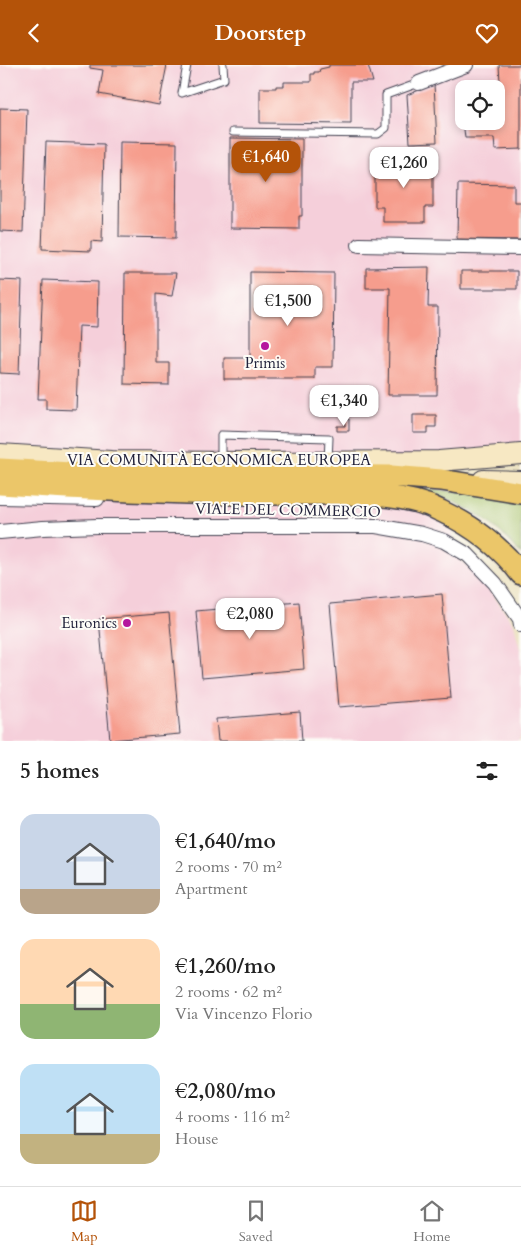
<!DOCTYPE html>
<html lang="en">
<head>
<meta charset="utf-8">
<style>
  body { margin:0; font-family:Cardo,serif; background:#f6f6f6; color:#222; height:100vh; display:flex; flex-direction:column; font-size:19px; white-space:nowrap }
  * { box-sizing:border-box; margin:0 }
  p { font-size:16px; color:#767676 }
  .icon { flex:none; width:28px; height:28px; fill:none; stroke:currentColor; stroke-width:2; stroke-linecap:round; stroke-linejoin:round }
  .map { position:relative; height:676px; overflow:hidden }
  .side { display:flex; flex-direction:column; background:#fff; flex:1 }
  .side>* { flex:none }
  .buttons { position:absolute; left:455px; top:15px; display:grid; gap:10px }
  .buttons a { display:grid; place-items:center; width:50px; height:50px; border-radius:10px; background:#fff; box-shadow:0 2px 8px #0003; font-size:25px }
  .price { position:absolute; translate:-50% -42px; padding:0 11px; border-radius:10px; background:#fff; color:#222; font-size:16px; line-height:32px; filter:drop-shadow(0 1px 2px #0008) }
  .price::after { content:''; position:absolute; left:50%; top:30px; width:15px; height:11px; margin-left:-8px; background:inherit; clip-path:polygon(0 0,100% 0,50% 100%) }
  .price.on { background:#b45309; color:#fff }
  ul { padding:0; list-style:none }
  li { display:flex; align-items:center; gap:15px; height:125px; padding:0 20px }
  li span { display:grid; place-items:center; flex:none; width:140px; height:100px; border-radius:15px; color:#555 }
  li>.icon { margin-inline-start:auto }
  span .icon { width:60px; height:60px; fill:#fffc; stroke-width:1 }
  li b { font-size:21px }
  h2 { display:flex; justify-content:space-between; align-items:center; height:60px; padding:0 20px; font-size:21px }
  header { display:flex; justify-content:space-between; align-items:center; height:65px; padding:0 20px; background:#b45309; color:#fff; font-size:22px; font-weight:800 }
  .tabs { display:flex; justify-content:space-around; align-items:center; height:70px; border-top:1px solid #e0e0e0; background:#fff; font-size:14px; color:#767676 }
  .tabs a { display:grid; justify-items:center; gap:2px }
  .tabs .on { color:#b45309 }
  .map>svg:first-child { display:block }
  .built { fill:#f5cfda; fill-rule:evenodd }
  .green { fill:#a4bf66; stroke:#637050 }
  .building { fill:#f69d8d }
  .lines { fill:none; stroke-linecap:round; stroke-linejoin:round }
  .lane-casing { stroke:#403f4f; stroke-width:9 }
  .street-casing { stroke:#403f4f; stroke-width:16 }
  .secondary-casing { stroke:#403f4f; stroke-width:22 }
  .primary-casing { stroke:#403f4f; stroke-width:24 }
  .lane { stroke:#fff; stroke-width:7 }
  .street { stroke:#fff; stroke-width:14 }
  .secondary { stroke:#f7e8c3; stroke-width:20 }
  .primary { stroke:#ebc669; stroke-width:21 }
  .poi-dot { fill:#b5179e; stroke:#fdfcf7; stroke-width:2 }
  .labels { text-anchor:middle; stroke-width:4; stroke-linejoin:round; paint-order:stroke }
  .poi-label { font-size:15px; fill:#22223b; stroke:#fdfcf7 }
  .street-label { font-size:15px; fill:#22223b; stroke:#fdfcf7 }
</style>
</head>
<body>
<header><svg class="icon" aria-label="back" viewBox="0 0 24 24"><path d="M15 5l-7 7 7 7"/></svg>Doorstep<svg class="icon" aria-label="heart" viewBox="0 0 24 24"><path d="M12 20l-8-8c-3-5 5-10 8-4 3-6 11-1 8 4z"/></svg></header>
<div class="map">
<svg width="521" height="676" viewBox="0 0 521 676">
  <rect width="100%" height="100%" fill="#fdfcf7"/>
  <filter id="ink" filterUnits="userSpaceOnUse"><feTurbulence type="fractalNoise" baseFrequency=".02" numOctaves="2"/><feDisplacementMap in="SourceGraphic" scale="10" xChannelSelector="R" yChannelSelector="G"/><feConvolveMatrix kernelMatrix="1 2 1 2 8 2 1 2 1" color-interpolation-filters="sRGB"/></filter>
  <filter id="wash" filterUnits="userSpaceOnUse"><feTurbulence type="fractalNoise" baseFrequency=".0096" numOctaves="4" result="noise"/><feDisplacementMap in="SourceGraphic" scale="20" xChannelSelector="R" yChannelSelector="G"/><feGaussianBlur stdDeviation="1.12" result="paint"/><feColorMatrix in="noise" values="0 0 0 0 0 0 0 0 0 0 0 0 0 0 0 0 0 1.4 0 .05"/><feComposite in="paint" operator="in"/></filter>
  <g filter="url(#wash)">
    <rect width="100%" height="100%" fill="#ebe1bf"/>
    <path class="built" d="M0 0H521V382L448 388 453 489 481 513 514 559 521 588V669L519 676H0ZM464 24H496V56H464Z"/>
    <path class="green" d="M393 419 521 435V489C504 468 481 449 456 438 438 429 415 427 395 423Z"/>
    <g id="blocks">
      <path class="building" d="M90 0H167L159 40 99 29 103 5 90 3Z
        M329 0H368L373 17H351V59L260 58V23H276V21H284V17H311V9H314V7H319L320 4 329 2Z
        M499 0H521V84L495 85 494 73H465L463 56H496V24H464V44H462L460 19 500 17Z
        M434 19 437 77 410 78 407 30Z
        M0 43 27 44 23 167 0 166Z
        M230 73 302 74V151H299V164L230 163Z
        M46 77 104 79 102 177 91 176V186L42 184Z
        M120 77 177 78 176 173 119 172Z
        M375 95H433V142H425V157H383V142H375Z
        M458 119 514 120V137H521V175L457 174Z
        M429 202 428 242H438L437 330H388L390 223H366V203Z
        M461 206H517V224H461Z
        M250 207 334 208 333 302H315V314H224V293H250Z
        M125 208H176L172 231 156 229V298H169V320L124 319Z
        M0 215 22 216 19 309 0 308Z
        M43 215 98 217 97 262 79 261 76 345 46 344V334H38Z
        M413 350H436V362H428V368H413Z
        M345 354H349V366H337V361H345Z
        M442 529 451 633 339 642 330 539Z
        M299 537 304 604 202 613 196 546Z
        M169 548 180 669 110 675 99 554Z
        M300 647 302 676H218L216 654Z"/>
    </g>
  </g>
  <g filter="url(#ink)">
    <use href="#blocks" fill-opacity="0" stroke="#403f4f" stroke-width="1"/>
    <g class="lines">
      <g class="lane-casing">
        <path id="lane" d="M182 28 224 14 223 0
          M182 28 187 0
          M233 67 378 69 386 63V30L419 18
          M221 396V370L329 373 328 396"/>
      </g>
      <g class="street-casing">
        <path id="street" d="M419 18 466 0
          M359 180 521 183
          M0 432 97 434
          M0 467 43 463 97 461H376L422 469 444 476 468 490 495 518 520 554 521 560"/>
      </g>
      <g class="secondary-casing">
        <path id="secondary" d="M0 389 111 396 245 397 439 396 521 389
          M483 415 521 416"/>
      </g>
      <g class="primary-casing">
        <path id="primary" d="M0 404 71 408 391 411 441 415 521 428
          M0 419C80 424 159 428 239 429 268 429 297 429 326 429 359 429 393 429 424 439 430 440 436 444 441 446 473 461 500 481 521 509"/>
      </g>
      <use href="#lane" class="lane"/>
      <use href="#street" class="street"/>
      <use href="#secondary" class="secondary"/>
      <use href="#primary" class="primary"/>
    </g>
  </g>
  <g class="poi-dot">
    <circle cx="265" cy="281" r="5"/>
    <circle cx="127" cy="558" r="5"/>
  </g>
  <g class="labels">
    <g class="poi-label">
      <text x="265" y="303">Primis</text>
      <text x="117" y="563" text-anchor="end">Euronics</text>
    </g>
    <g class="street-label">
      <text x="219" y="400">VIA COMUNITÀ ECONOMICA EUROPEA</text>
      <text transform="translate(288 445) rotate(1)" y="5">VIALE DEL COMMERCIO</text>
    </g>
  </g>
</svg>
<div class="buttons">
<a><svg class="icon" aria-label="locate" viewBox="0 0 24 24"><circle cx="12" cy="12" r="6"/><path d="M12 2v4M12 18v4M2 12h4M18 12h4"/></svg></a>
</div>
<b class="price on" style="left:266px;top:118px">€1,640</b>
<b class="price" style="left:404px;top:124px">€1,260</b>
<b class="price" style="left:288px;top:262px">€1,500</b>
<b class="price" style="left:344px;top:362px">€1,340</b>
<b class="price" style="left:250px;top:575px">€2,080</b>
</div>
<section class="side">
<h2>5 homes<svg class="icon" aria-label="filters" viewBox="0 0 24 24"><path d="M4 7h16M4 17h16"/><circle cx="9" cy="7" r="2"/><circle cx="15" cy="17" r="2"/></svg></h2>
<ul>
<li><span style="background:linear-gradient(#c9d6e8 75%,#b9a48a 0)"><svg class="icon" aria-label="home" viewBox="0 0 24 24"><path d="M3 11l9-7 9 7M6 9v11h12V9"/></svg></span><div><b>€1,640/mo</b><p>2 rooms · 70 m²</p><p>Apartment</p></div></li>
<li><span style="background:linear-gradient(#ffd9b3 65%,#8fb573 0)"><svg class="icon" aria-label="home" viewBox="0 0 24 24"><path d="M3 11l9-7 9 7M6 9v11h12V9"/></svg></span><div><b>€1,260/mo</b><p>2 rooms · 62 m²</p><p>Via Vincenzo Florio</p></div></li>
<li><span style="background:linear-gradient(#bfe0f5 70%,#c2b280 0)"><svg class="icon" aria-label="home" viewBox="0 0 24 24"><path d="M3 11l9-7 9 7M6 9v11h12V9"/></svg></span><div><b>€2,080/mo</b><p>4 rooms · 116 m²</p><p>House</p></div></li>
</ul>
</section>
<nav class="tabs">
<a class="on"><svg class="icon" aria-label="map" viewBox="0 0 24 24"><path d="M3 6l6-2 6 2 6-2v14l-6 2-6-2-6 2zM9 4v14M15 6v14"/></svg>Map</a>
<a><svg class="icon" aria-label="saved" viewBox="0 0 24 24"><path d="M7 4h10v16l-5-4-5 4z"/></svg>Saved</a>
<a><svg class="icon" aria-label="home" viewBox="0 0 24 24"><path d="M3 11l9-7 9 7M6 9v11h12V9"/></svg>Home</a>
</nav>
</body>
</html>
